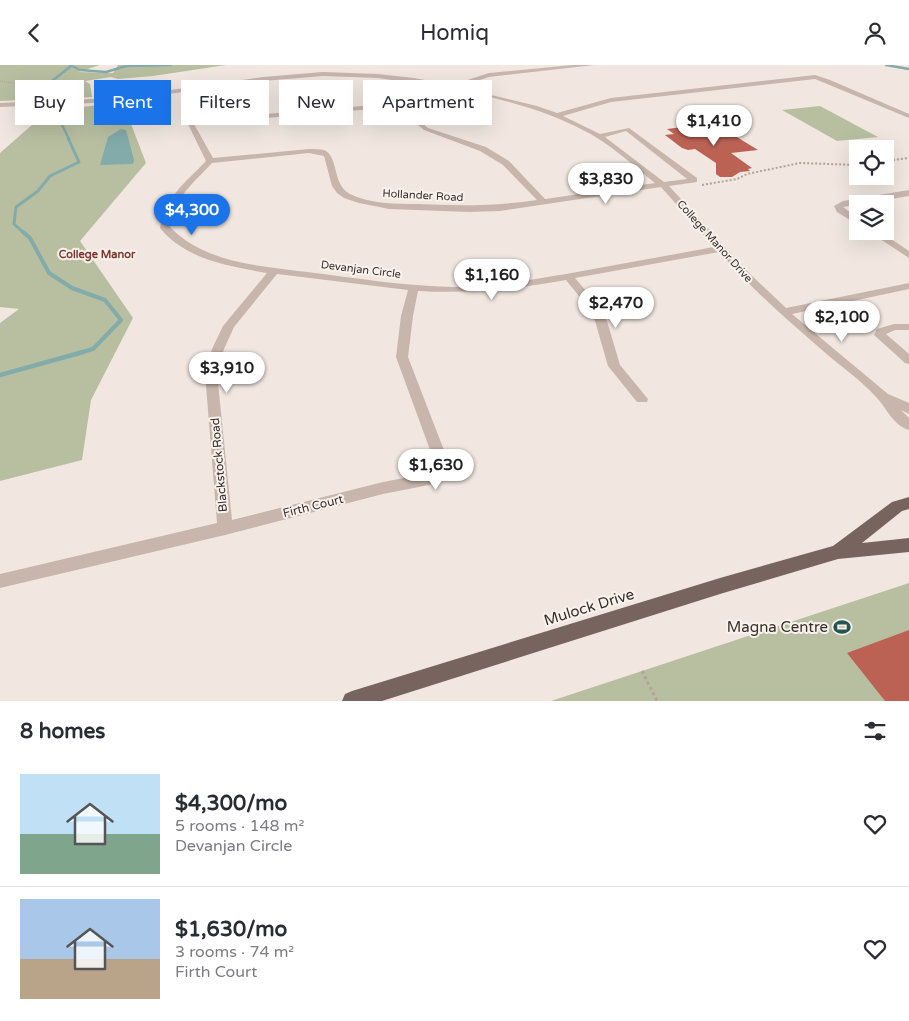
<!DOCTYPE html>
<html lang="en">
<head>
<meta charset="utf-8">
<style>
  body { margin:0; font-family:"Varela Round",sans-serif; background:#f7f7f7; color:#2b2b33; height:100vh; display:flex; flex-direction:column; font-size:19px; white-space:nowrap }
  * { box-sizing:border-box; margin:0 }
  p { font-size:16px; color:#7c7c81 }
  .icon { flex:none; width:28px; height:28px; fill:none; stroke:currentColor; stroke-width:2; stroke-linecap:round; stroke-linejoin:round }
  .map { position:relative; height:636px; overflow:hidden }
  .panel { display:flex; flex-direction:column; background:#fff; flex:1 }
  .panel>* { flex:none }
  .guide { position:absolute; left:15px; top:15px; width:500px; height:45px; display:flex; gap:10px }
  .controls { position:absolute; left:849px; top:75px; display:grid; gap:10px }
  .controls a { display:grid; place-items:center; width:45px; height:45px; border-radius:0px; background:#fff; box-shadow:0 5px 20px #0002; font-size:25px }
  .price { position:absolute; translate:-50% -42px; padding:0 11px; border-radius:18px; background:#fff; color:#222; font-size:16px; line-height:32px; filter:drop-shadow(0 1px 2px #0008) }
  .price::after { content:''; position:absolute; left:50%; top:30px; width:15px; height:11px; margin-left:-8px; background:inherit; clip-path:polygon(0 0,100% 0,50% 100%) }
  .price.current { background:#1a73e8; color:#fff }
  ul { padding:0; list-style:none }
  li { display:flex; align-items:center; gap:15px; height:125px; padding:0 20px }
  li+li { border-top:1px solid #e1e1e2 }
  li span { display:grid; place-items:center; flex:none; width:140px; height:100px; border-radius:0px; color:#555 }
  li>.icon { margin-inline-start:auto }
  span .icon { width:60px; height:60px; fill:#fffc; stroke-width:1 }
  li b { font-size:21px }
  h2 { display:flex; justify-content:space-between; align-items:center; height:60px; padding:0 20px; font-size:21px }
  .pill { padding:0 18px; border-radius:0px; background:#fff; box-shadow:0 5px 20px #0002; font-size:18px; line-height:45px }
  .pill.current { background:#1a73e8; color:#fff }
  header { display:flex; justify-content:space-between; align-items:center; height:65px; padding:0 20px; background:#fff; font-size:22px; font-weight:600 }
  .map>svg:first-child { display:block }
  .green { fill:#b8bfa1 }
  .water { fill:#82aba9 }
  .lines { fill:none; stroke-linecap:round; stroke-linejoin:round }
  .stream-far3 { stroke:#82aba9; stroke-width:2.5 }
  .stream-far2 { stroke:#82aba9; stroke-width:3 }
  .stream-far1 { stroke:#82aba9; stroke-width:4 }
  .stream { stroke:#82aba9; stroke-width:4.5 }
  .building { fill:#bb6255 }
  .path-far2 { stroke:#b4a197; stroke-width:1; stroke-dasharray:1 1; stroke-linecap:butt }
  .path-far1 { stroke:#b4a197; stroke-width:2; stroke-dasharray:2 2; stroke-linecap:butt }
  .path { stroke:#b4a197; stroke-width:3; stroke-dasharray:3 3; stroke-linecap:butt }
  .minor { fill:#c8b6ad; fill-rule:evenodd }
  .major { fill:#78645e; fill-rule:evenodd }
  .labels { text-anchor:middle; stroke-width:4; stroke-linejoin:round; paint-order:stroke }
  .far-street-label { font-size:11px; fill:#372d2b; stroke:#f9f2ec }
  .far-neighbourhood-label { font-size:11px; font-weight:bold; fill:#7f362b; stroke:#f9f2ec }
  .street-label { font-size:12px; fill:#372d2b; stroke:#f9f2ec }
  .near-street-label { font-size:15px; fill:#372d2b; stroke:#f9f2ec }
  .near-poi-label { font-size:15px; fill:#372d2b; stroke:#f9f2ec; text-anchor:end }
</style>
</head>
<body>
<header><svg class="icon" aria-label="back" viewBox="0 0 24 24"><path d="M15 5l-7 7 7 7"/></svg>Homiq<svg class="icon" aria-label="person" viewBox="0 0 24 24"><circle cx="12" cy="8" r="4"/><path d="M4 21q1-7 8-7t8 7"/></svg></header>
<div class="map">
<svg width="909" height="636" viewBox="0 0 909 636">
  <rect width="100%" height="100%" fill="#f1e7e0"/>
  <path class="green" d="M0 0H100L78 7 113 8 118 0H226L153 11 118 14 111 12 85 16 90 19 92 32 0 36Z
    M123 38 146 98 80 176 133 253 91 335 82 395 0 416V258L19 244 0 242V88L49 45Z
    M820 41 878 72 837 76 782 45Z
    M909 518V636H551Z"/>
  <path class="water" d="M121 64 126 65 134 95 133 99 100 100 108 72Z"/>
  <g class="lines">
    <path class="stream-far3" d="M70 0 80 5 106 7 126 1 171 0
      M886 0 909 4
      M67 27 57 23 52 16 71 1
      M69 74 62 60 82 50 71 45"/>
    <path class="stream-far2" d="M24 168 14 159 16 142 38 126 50 111 79 97 68 73"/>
    <path class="stream-far1" d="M23 167 30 173 49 208 72 223 105 235 121 255 93 284 79 288"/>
    <path class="stream" d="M0 310 83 287"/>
  </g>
  <path class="building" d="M714 58 758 85 731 88 752 103 748 104 750 106 740 107 732 112H720L716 109V98L695 84 688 85 682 83 665 70 674 69 667 64Z
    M909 565V636H885L847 588Z"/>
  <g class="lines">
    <path class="path-far2" d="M0 16 44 23 42 28"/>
    <path class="path-far1" d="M885 96 909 93
      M702 120 737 114 747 109 800 98 858 100"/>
    <path class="path" d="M642 606 657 636"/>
    <path class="minor" d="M573 0H594L489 12 458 22 537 41 557 48 611 33 815 10 830 15 909 49V53L815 14 611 37 563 51 600 69 629 63 697 113V117L669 121 749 208 786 243 909 218V224L792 249 888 329 909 338V349L901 345 909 353V365C893 360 887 344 877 333 861 315 840 301 822 285 786 254 751 223 719 187L575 213 592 233 607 256 620 300 648 334 647 337H637L608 301 595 256 583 236 566 215C517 224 468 229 418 226L413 251 408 292 447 393 442 410 434 418 429 420 383 429 225 470 0 523V509L217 458 205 308 212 284 223 261 267 208C229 201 186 195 160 163 165 132 185 118 206 96L187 57 183 27 114 37 0 42V38L114 33 263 12 323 7 378 9 414 13 452 20 489 8ZM323 11 378 13 446 23 428 32 398 38 193 55 189 26 263 16ZM453 24C502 34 551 46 594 71 616 84 636 103 655 118L545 134 509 96 486 82 428 63 403 41 432 35ZM396 42 424 65 480 86 503 100 537 135C497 141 458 141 418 139 396 139 370 139 350 129 332 120 339 91 324 85 320 84 314 84 309 84L213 93 194 59ZM626 66 687 114 664 117 605 72ZM309 88 324 91 332 121 337 128 344 133 359 138 389 144 469 147 500 146 661 122 714 182C665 191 615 200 566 209 529 215 491 222 453 222 404 221 355 213 307 207 259 201 205 198 170 162 173 133 193 119 212 98ZM277 209 408 225 401 251 396 292 433 393 430 404 425 409 383 417 232 455 217 308 224 284 234 262Z
      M909 125V131L843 142 858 153V160L837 147 834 141 843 136Z
      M868 166H879L909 186V193Z
      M894 259H909V265H895L886 269 909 289V299L905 298 874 270 877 264Z"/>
    <path class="major" d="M909 432V444L902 446 862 478 909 473V487L838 494 720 529 382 636H342L345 629 352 626 720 513 833 481 892 437Z"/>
  </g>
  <defs>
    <g id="stadium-bare" transform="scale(1.35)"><path d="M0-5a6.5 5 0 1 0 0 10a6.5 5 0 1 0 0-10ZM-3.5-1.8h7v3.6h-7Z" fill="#245553" stroke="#f9f2ec" stroke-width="2.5" paint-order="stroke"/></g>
  </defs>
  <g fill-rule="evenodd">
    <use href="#stadium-bare" x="842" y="562"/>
  </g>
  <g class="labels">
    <g class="far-street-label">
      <text transform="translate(423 130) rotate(3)" y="4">Hollander Road</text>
      <text transform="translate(715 176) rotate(48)" y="4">College Manor Drive</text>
      <text transform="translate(361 204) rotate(7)" y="4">Devanjan Circle</text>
    </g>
    <g class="far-neighbourhood-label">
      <text x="97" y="193">College Manor</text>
    </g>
    <g class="street-label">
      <text transform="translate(219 400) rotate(-95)" y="4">Blackstock Road</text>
      <text transform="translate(313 441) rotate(-14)" y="4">Firth Court</text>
    </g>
    <g class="near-street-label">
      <text transform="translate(589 542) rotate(-17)" y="5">Mulock Drive</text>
    </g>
    <g class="near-poi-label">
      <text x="828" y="567">Magna Centre</text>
    </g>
  </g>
</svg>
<div class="controls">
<a><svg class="icon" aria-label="locate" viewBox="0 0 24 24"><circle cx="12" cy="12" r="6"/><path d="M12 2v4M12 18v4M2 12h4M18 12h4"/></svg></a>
<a><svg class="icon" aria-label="layers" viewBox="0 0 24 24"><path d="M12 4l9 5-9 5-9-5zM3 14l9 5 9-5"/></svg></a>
</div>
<b class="price" style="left:714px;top:82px">$1,410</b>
<b class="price" style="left:606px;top:140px">$3,830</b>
<b class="price current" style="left:192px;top:171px">$4,300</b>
<b class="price" style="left:492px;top:236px">$1,160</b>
<b class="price" style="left:616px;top:264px">$2,470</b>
<b class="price" style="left:842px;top:278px">$2,100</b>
<b class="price" style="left:227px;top:329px">$3,910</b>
<b class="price" style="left:436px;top:426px">$1,630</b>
<div class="guide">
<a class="pill">Buy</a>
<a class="pill current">Rent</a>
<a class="pill">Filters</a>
<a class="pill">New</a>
<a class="pill">Apartment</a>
</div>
</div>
<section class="panel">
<h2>8 homes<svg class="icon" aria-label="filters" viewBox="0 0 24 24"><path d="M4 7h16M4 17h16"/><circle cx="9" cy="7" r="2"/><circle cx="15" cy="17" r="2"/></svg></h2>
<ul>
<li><span style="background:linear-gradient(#bfe0f5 60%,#7fa58c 0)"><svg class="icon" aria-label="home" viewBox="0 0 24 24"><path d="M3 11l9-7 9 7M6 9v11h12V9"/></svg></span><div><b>$4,300/mo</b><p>5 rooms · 148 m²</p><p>Devanjan Circle</p></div><svg class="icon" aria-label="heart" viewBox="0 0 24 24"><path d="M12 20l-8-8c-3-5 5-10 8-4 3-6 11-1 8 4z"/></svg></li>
<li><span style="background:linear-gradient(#a9c7e8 60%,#b9a48a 0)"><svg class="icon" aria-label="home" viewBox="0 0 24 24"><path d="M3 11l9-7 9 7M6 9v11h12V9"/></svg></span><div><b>$1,630/mo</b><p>3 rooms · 74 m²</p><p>Firth Court</p></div><svg class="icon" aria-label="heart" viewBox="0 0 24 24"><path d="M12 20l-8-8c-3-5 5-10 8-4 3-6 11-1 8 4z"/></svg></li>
</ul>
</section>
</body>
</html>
